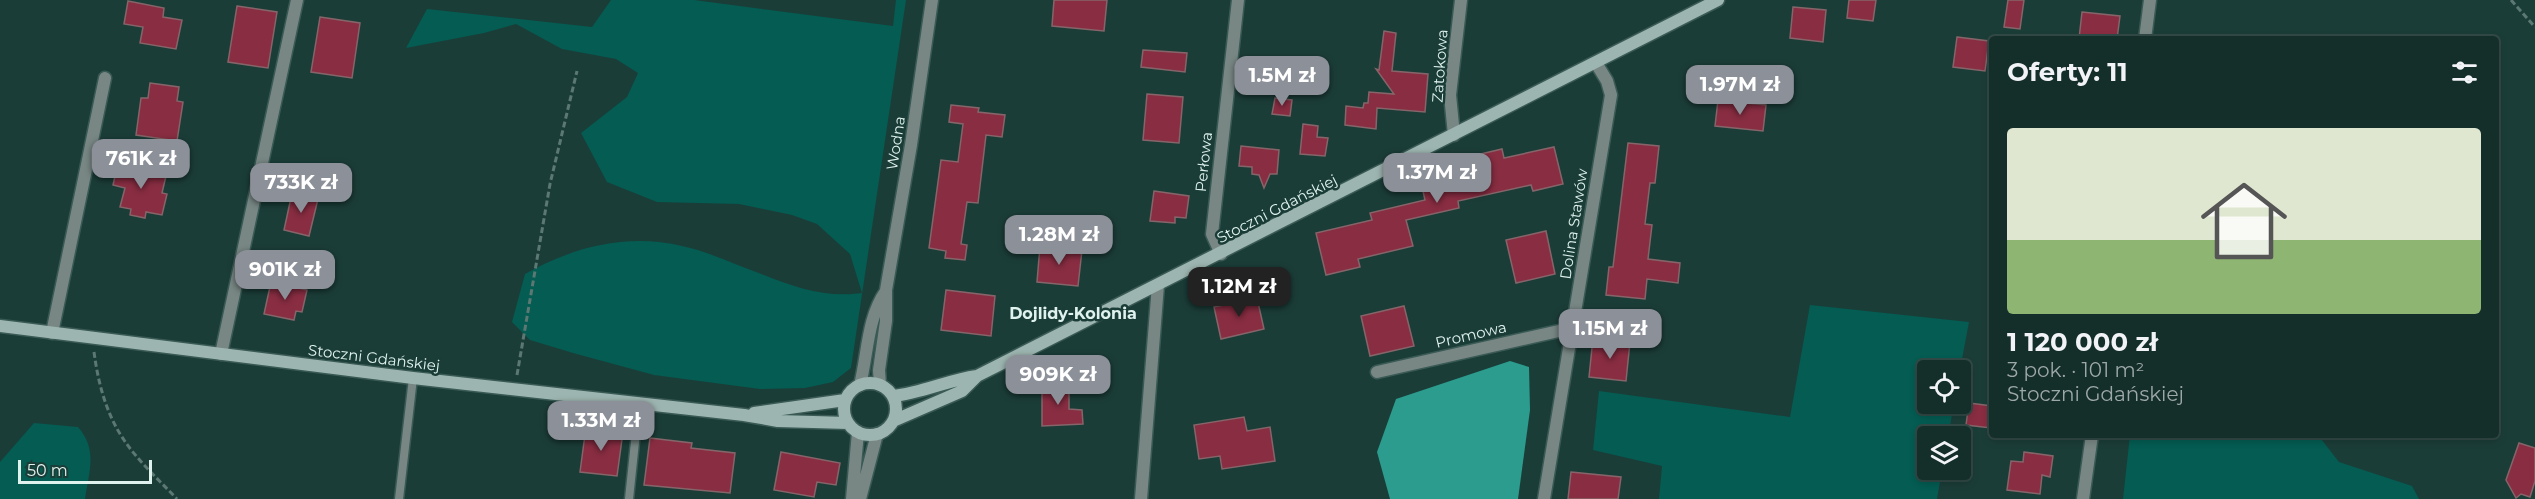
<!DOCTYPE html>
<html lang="pl">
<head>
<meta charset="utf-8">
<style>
  body { margin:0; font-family:Montserrat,sans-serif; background:#213a36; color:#f1f3f6; height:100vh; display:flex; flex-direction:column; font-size:22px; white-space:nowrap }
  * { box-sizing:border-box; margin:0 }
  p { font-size:20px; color:#9da8a8 }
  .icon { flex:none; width:33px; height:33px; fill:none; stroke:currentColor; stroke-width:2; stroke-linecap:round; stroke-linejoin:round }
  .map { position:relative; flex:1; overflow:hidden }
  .details { position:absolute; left:1989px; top:36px; width:510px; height:402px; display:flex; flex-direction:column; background:#142e2a; border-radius:6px; box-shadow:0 3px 9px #0003,0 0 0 2px #334a47 }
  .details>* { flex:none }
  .tools { position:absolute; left:1917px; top:360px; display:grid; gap:12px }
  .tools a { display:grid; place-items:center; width:54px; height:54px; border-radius:6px; background:#142e2a; box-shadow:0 3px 9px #0003,0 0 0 2px #334a47; font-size:30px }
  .scale { position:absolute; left:18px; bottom:15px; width:134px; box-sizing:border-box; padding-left:6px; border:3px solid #dff2ee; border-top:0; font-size:16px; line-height:21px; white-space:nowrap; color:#dff2ee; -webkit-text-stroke:4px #1b3d38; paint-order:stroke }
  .price { position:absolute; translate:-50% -51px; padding:0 14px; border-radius:12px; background:#8c9099; color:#fff; font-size:20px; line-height:39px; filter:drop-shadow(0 2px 3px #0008) }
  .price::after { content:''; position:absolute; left:50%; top:36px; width:18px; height:14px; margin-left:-9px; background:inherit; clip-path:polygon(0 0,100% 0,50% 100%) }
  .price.on { background:#222; color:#fff }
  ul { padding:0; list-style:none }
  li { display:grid; align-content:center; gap:12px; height:318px; padding:0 18px }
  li+li { border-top:2px solid #334a47 }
  li span { display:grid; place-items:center; height:186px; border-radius:6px; color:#555 }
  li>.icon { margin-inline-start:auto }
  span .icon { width:108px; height:108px; fill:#fffc; stroke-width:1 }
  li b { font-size:26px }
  h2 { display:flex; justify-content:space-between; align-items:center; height:72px; padding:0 18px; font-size:26px }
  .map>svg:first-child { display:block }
  .green { fill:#045c52 }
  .water { fill:#2b9c8d }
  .building { fill:#892d42; stroke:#856569; stroke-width:1.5 }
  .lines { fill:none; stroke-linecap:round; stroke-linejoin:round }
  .lane-casing { stroke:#3a5a55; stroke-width:11 }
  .street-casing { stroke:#3a5a55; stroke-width:15 }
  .secondary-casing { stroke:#3a5a55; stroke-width:15 }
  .path { stroke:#5b7873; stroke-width:3; stroke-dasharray:6 3; stroke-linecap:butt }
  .lane { stroke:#788784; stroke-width:8 }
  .street { stroke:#788784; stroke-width:12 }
  .secondary { stroke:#9db5b0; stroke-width:12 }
  .labels { text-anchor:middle; stroke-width:5; stroke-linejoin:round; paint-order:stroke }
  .street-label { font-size:15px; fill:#dff2ee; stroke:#1b3d38 }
  .neighbourhood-label { font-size:16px; font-weight:bold; fill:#dff2ee; stroke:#1b3d38 }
</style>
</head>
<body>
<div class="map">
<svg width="2535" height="499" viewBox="0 0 2535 499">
  <rect width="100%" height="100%" fill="#1b3d38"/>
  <path class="green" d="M611 0H694L893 26 896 0H906L851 368 833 382 805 388 760 389 654 375 573 353 530 340 512 322 525 274C573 247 627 233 682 246 710 252 738 266 764 275 797 288 826 298 862 293L850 254 817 224 792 215 739 204 657 202 607 182 581 133 627 97 638 73 616 59 562 49 516 24 484 33 406 48 427 9 592 27Z
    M1810 305 1969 322 1960 370H1928V404H1954L1948 436H1928V470H1942L1937 499H1659L1662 466 1593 450 1599 391 1790 417Z
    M34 423 78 427C98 450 89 471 85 499H0V462Z
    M2130 435H2318L2339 462 2412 486 2419 499H2123Z"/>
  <path class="water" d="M1510 361 1529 367 1530 410 1518 499H1390L1377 452 1396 399Z"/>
  <path class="building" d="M1054 0H1107L1104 31 1052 26Z
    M1849 0H1876L1873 21 1847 18Z
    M2008 0H2024L2020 29 2004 27Z
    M128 1 164 8 163 17 182 20 176 49 140 43 143 27 124 24Z
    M237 6 277 12 268 68 228 62Z
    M1793 7 1826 10 1823 42 1790 38Z
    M2082 12 2120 16 2117 39H2079Z
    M320 17 360 23 352 78 311 72Z
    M1384 31 1396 33 1392 71 1428 74 1425 112 1377 108 1376 129 1345 125 1346 106 1363 108 1364 103H1368L1369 92 1394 94 1376 69 1379 70Z
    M1957 37 1989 41 1985 71 1953 67Z
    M1143 50 1187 53 1185 72 1141 67Z
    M150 83 179 87 177 101 183 102 177 141 136 135 141 98H148Z
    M1147 94 1183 97 1179 143 1143 140Z
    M1275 98 1292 100 1290 116 1272 114Z
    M1718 100 1766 105 1763 131 1715 126Z
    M951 105 979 108 978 112 1005 115 1002 137 986 135 978 203 967 202 961 244 967 245 965 260 945 258 946 251 929 248 941 160 958 162 963 124 949 122Z
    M1303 124 1318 126 1317 137 1328 138 1325 156 1300 154Z
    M1628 143 1659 146 1655 183H1650L1645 224 1652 225 1648 259 1680 263 1678 283 1647 279 1645 299 1606 295 1609 267H1613Z
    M1241 146 1279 150 1277 174H1270L1264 188 1259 175 1252 174V167L1239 166Z
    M1554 147 1563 184 1533 191 1531 185 1458 201 1459 208 1406 220 1413 246 1358 259 1360 267 1326 275 1316 233 1372 220 1370 213 1425 200 1420 178 1474 166 1472 156 1502 149 1504 158Z
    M118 163 135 167V163L152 167 151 173 166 176 162 193 167 194 162 215 146 212 145 218 130 215 131 209 120 207 125 188 113 185Z
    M1154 191 1189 196 1186 218 1175 217V223L1150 221Z
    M292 193 318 199 309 236 284 230Z
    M1546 231 1555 274 1516 283 1506 240Z
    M1040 246 1082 250 1078 286 1037 282Z
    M271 282 307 290 302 312 296 311 294 320 264 314Z
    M946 290 995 296 991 336 941 330Z
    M1257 298 1264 329 1221 339 1214 307Z
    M1404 306 1414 346 1370 356 1361 316Z
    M1593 338 1630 342 1626 381 1589 377Z
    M1042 382 1069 384V409L1082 410 1083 424 1042 426Z
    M1969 403 1992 406 1991 428 1966 425Z
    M1244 417 1247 431 1270 427 1275 461 1222 469 1220 456 1199 459 1194 425Z
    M586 427 623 432 617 476 580 472Z
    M650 438 692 443 691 448 735 453 730 493 644 485Z
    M2519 443 2535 448V481L2530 497 2521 494 2516 498 2506 480Z
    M781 452 840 463 836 485 817 482 814 497 774 490Z
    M2024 452 2053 456 2050 477 2042 475 2040 494 2007 490 2011 461 2023 462Z
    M1571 472 1621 477 1618 499H1568Z"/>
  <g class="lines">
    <g class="lane-casing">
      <path id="lane" d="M399 499 413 378
        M629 499 639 404"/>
    </g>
    <g class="street-casing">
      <path id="street" d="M2145 39 2150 0
        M1454 135 1450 95 1461 0
        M1221 254 1212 234 1238 0
        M52 333 105 78
        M221 354 297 0
        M1377 372 1572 328
        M860 385C868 353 867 318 886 291
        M880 385 879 370 886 321V290L911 145 932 0
        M852 499 858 432
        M860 499 877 434
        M1141 499 1158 285
        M1544 499 1611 95 1607 81 1596 63
        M2083 499 2092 435"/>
    </g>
    <g class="secondary-casing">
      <path id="secondary" d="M0 326 413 378 744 415 778 421 848 423
        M844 409a26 26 0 1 1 52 0a26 26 0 1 1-52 0Z
        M893 396C922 393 948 380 977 376
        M754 413 845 400
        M893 421 962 391 977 376 1718 0"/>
    </g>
    <path class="path" d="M2511 0 2535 27
      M94 352C98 382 106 414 124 440 138 461 159 480 177 499
      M517 375 550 184 577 71"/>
    <use href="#lane" class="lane"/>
    <use href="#street" class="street"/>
    <use href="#secondary" class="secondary"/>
  </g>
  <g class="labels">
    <g class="street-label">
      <text transform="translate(1440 66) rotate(-86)" y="5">Zatokowa</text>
      <text transform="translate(896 143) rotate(-81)" y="5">Wodna</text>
      <text transform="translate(1204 162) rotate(-84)" y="5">Perłowa</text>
      <text transform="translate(1277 209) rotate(-27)" y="5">Stoczni Gdańskiej</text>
      <text transform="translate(1574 224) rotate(-81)" y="5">Dolina Stawów</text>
      <text transform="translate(1471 335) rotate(-13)" y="5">Promowa</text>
      <text transform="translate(374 358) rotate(7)" y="5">Stoczni Gdańskiej</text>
    </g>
    <g class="neighbourhood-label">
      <text x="1073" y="319">Dojlidy-Kolonia</text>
    </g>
  </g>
</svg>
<div class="tools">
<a><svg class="icon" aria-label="locate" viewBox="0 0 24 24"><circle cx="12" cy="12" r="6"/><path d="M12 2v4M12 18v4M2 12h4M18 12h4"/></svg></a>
<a><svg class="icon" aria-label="layers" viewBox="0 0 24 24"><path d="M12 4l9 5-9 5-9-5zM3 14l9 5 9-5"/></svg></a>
</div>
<div class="scale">50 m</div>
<b class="price" style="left:1282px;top:107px">1.5M zł</b>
<b class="price" style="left:1740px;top:116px">1.97M zł</b>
<b class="price" style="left:141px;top:190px">761K zł</b>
<b class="price" style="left:1437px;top:204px">1.37M zł</b>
<b class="price" style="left:301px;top:214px">733K zł</b>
<b class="price" style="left:1059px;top:266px">1.28M zł</b>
<b class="price" style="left:285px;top:301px">901K zł</b>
<b class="price on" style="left:1239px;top:318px">1.12M zł</b>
<b class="price" style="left:1610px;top:360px">1.15M zł</b>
<b class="price" style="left:1058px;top:406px">909K zł</b>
<b class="price" style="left:601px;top:452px">1.33M zł</b>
<section class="details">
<h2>Oferty: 11<svg class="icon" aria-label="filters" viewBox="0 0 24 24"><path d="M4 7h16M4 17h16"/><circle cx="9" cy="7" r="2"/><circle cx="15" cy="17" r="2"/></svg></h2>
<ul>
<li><span style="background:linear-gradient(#dfe7d0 60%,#8fb573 0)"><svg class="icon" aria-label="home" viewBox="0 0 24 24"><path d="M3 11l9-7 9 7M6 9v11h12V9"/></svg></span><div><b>1 120 000 zł</b><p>3 pok. · 101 m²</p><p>Stoczni Gdańskiej</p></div></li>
</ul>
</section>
</div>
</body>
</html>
